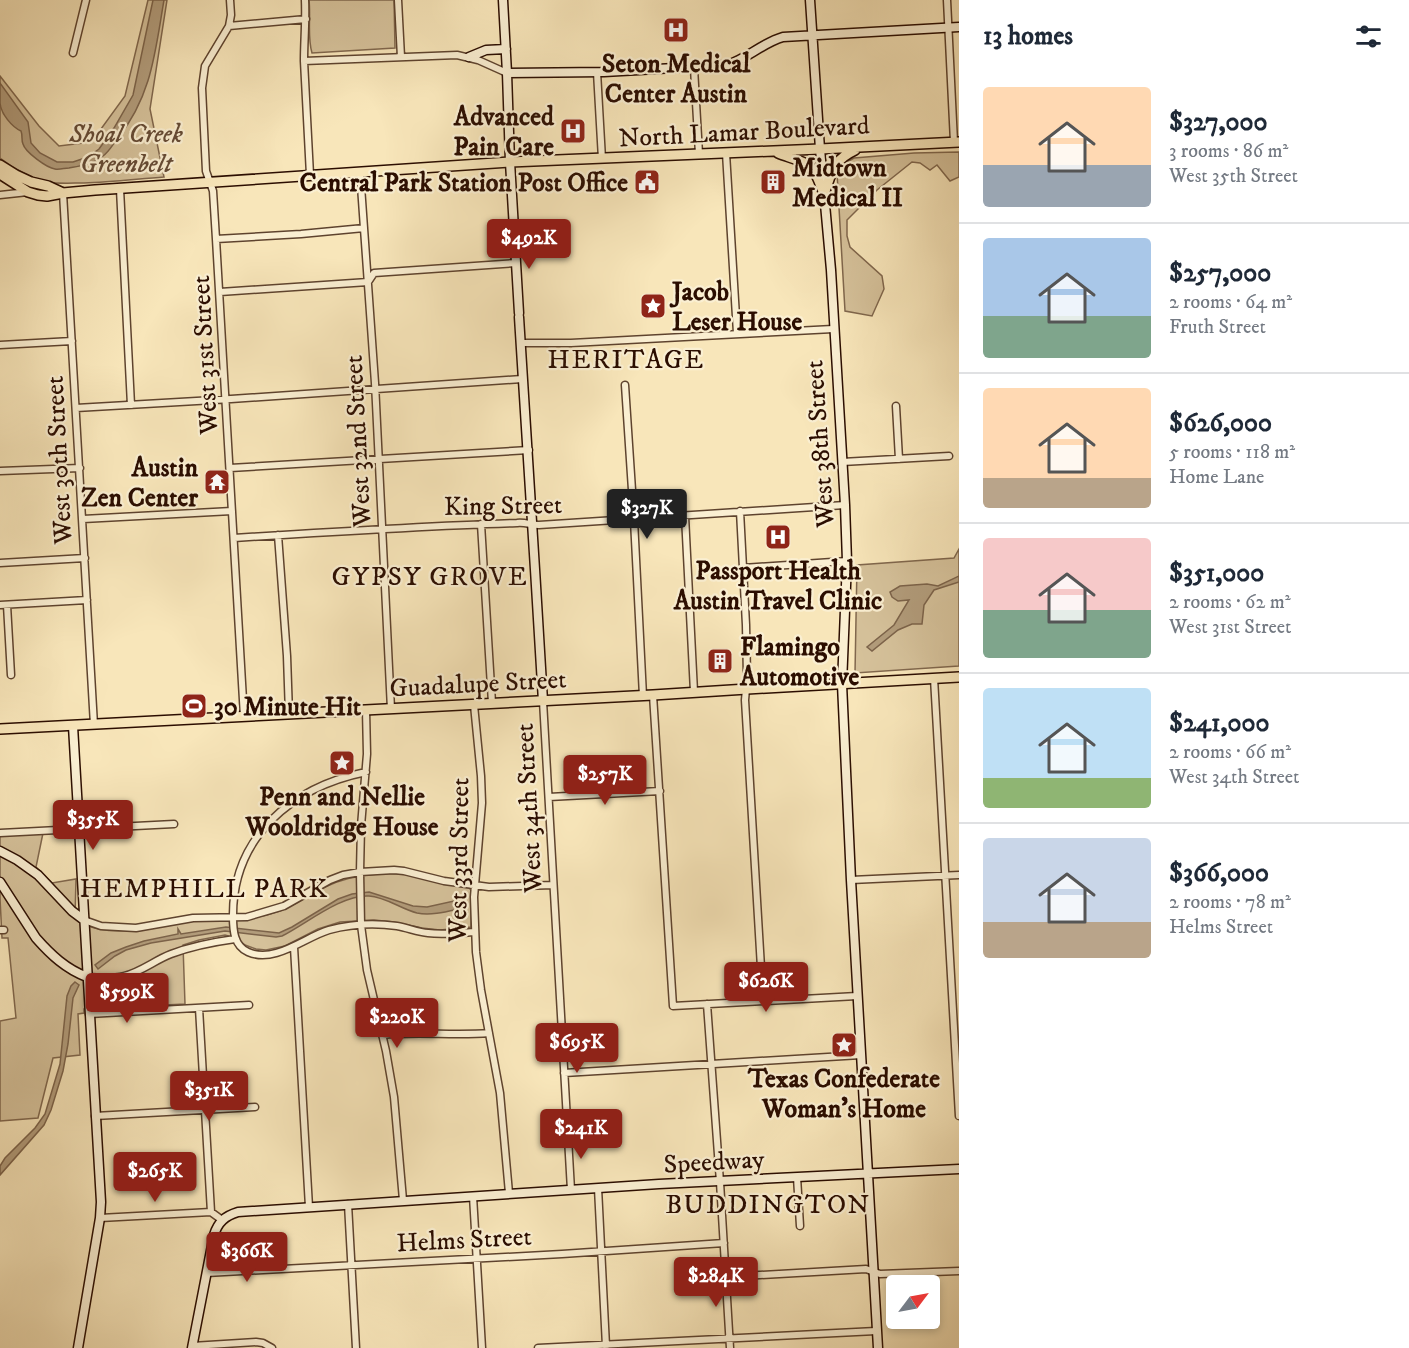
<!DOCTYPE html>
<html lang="en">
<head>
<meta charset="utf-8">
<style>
  body { margin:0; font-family:"IM FELL DW Pica",serif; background:#f6f6f7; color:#1f2937; height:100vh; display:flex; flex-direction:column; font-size:22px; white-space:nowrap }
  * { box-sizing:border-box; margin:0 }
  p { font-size:20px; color:#747a83 }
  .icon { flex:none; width:33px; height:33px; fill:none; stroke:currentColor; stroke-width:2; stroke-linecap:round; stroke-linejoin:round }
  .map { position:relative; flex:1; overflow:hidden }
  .drawer { display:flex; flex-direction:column; background:#fff; width:450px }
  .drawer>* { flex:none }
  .needle { width:39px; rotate:58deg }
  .buttons { position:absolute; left:886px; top:1275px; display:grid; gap:12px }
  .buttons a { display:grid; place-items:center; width:54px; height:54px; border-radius:6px; background:#fff; box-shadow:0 3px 9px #0003; font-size:30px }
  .price { position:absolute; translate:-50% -51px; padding:0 14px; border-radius:6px; background:#8f2418; color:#fff; font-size:20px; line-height:39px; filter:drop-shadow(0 2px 3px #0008) }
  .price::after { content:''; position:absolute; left:50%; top:36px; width:18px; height:14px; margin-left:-9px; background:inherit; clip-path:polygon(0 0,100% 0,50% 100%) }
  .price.active { background:#222; color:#fff }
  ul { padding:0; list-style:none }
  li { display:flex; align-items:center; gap:18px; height:150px; padding:0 24px }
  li+li { border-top:2px solid #e0e1e3 }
  li span { display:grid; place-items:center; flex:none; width:168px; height:120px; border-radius:6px; color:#555 }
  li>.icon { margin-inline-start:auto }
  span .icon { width:72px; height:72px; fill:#fffc; stroke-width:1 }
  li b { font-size:26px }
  h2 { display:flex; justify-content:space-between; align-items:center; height:72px; padding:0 24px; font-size:26px }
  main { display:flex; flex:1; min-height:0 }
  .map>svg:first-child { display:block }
  .green { fill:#d5c19a; stroke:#80674d; stroke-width:1.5 }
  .water { fill:#b29c7b; stroke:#7c634a; stroke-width:1.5 }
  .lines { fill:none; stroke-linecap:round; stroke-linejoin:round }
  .street-casing { stroke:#5e432e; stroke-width:9 }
  .secondary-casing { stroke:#2b0d00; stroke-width:11 }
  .primary-casing { stroke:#2b0d00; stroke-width:12 }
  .street { stroke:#faefd2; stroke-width:6 }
  .secondary { stroke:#faefd2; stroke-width:8 }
  .primary { stroke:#f8e6ba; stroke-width:9 }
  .labels { text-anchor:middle; stroke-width:4.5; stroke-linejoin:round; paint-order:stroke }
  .poi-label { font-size:26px; font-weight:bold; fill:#2b0d00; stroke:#faefd2 }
  .street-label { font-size:26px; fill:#2b0d00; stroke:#faefd2 }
  .park-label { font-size:26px; font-style:italic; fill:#664c36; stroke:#faefd2 }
  .neighbourhood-label { font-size:27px; letter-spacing:1.5px; fill:#2b0d00; stroke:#faefd2 }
</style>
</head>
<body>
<main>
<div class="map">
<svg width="959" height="1348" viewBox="0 0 959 1348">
  <rect width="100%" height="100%" fill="#f8e6ba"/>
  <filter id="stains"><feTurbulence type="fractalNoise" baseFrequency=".00333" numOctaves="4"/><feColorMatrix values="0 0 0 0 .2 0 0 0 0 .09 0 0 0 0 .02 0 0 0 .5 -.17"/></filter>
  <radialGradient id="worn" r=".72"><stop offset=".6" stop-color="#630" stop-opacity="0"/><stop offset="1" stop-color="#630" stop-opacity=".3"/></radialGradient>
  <path class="green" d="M148 0H167L150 109 164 177C137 179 111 182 84 183 72 183 58 184 46 182 29 177 14 169 0 158V76L39 126 59 146 83 143 101 129 125 96Z
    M309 0H394L395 48 312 53C307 36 311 18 309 0Z
    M959 152V177L950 181 937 165 930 170 920 163 912 162 877 190 847 220V236L850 247 882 276 884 289 872 316 845 311 837 173 840 166 854 158 914 153Z
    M959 549V666L855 673 857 565 954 558Z
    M43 833 36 867 52 883 76 879 75 917C81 924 90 927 99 929 130 935 155 925 185 922 219 918 247 923 280 911 296 905 310 894 325 887 342 879 360 875 378 874 409 871 440 882 469 888L471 890V927L440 930 422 928 394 922 374 920 340 922 318 929 285 946 266 950 256 949 245 945 236 938 225 935 199 940 183 945 185 1004 84 1009V1013L78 1014 80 1055 53 1058 38 1118 0 1121V1021L16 1018 8 938H2L0 898V835Z"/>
  <path class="water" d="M153 0H164C155 52 152 95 118 138 113 144 109 152 103 156 94 164 80 166 69 168 65 168 59 170 55 169 47 168 25 152 23 144 21 140 23 136 21 131 12 127 1 114 0 103 0 97 0 90 0 83L28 122 31 143 40 153 57 162H73L88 157 99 149 114 128 133 95Z
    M959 576V582L934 590 924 605 922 624H912L898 630 872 651 867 647 894 625 909 600 898 601 892 597 890 592 900 586 927 584 938 586Z
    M369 892 413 906 427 907 463 899 465 901 466 905 463 908C449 911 432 916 417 913 401 909 386 897 369 896 342 894 306 924 282 936L276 937 225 931 151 943 126 950 115 956 98 969 95 965 111 953 126 947 144 941 178 934V929L181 934 226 927 279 933 292 927 338 899 352 894Z
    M75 982 79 985 73 998 68 1044 63 1071 51 1110 44 1125 0 1175V1166L5 1158 35 1128 45 1114 60 1064 67 996 71 986Z"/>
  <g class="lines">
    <g class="street-casing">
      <path id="street" d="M230 0 231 15 229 26 205 66 202 88 206 171 213 191 216 239 244 717
        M305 0C306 21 304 41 304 61 306 99 308 137 310 175
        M398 0 401 57
        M947 0 954 142
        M229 26 306 19
        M73 53 86 0
        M304 61 457 55 478 60 507 73
        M694 68 699 154
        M597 72 602 159
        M726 153 737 333
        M360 172 375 383 391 709
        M120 189 131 405
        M63 193 94 725
        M0 195 28 192
        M216 239 301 234 364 228
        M220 292 368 282 374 273 516 263
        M521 343H571L833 329
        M0 345 72 341
        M625 385 634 520 643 696
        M896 406 899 459
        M76 408 231 399 522 379
        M842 462 949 456
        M230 468 529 450
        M0 471 80 468
        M740 511 746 625 747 678 745 700 763 1001
        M685 516 694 692
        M83 519 232 511
        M481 524 492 703
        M278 535 287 656 289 714
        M234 538C328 532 422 526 517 523 525 522 531 525 539 525L845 505
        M0 563 85 558
        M743 568 847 561
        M0 605 87 600
        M7 605 11 675
        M934 678 959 1116
        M653 695 673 1006 857 996
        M543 701 571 1190
        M474 705 481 776 482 803 474 897 476 952 481 990 500 1093 509 1193
        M366 710 367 754 361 826 360 872 361 925 367 970 386 1051 394 1097 403 1200
        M366 772C292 787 232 837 233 917 233 930 234 946 248 952 275 964 305 937 329 930 351 924 375 923 397 926 408 928 418 932 428 933 443 935 459 933 474 932
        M549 797 660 791
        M0 833 174 824
        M851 880 959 875
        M84 920 101 926 136 928 193 918 247 917 284 906 330 880 343 875 360 872 394 870 404 871 444 881 489 887 553 885
        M0 930H4
        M294 947 309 1207
        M87 977C99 978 112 979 124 976 141 972 155 960 171 954 192 946 213 942 235 939
        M707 1004 720 1182 730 1348
        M199 1008 211 1212
        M89 1014 249 1005
        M382 1035C417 1031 453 1036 489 1033
        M564 1073 861 1055
        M95 1116 255 1107
        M797 1177 800 1226
        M598 1188 606 1346
        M473 1196 482 1348
        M348 1204 356 1348
        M100 1218 211 1212 222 1220
        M206 1273 562 1254 724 1243
        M726 1277 866 1269 880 1274 959 1271
        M192 1346 256 1342 263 1343 272 1348
        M538 1348 876 1331"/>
    </g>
    <g class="secondary-casing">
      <path id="secondary" d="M503 0 507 73 510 162 519 313
        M810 0 820 149 831 270 845 505 847 561 842 684 851 880 878 1348
        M469 57 486 50 506 49
        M507 73 604 72 727 65C747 59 762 43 783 37L959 27
        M519 317C528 445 535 573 543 701
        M73 726 101 1202 100 1218 78 1348
        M0 851 17 860 38 875 72 911 84 920
        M0 882 36 938C51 955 66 969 87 977
        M192 1348 214 1235C218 1222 225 1216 238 1212L659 1184 959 1169"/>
    </g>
    <g class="primary-casing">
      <path id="primary" d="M778 153C787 157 798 159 806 164 816 169 820 184 824 194
        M0 165 16 175 31 182 48 186 63 193
        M0 174 28 192 38 195 47 196 63 193 95 190 510 162 820 149 959 142
        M824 194C832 172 832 161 855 150
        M0 729 653 695 747 689 959 677"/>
    </g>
    <use href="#street" class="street"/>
    <use href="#secondary" class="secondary"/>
    <use href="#primary" class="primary"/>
  </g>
  <defs>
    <g id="hospital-square" transform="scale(1.35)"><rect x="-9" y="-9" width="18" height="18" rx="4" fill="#8f2418" stroke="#faefd2"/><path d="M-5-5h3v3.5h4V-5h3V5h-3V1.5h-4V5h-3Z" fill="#fff"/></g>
    <g id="civic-square" transform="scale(1.35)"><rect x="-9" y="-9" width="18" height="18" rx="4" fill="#8f2418" stroke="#faefd2"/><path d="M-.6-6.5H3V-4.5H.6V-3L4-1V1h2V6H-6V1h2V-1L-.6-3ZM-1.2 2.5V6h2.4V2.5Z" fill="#fff"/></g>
    <g id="building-square" transform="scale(1.35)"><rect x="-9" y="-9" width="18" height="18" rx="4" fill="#8f2418" stroke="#faefd2"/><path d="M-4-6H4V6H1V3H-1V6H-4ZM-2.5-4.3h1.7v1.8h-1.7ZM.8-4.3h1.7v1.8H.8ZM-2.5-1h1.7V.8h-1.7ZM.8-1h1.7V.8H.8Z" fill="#fff"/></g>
    <g id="sight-square" transform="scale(1.35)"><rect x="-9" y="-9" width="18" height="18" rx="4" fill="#8f2418" stroke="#faefd2"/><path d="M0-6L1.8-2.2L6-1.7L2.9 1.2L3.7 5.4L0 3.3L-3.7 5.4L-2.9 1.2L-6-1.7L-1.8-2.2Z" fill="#fff"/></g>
    <g id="temple-square" transform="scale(1.35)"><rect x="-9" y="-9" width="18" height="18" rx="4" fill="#8f2418" stroke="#faefd2"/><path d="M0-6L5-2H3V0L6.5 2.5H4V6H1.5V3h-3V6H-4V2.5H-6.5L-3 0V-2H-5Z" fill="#fff"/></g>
    <g id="stadium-square" transform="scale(1.35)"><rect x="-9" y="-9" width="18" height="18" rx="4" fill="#8f2418" stroke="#faefd2"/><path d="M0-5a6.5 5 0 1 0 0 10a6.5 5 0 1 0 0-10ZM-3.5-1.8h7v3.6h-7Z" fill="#fff"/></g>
  </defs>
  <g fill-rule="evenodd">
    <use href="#hospital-square" x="676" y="30"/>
    <use href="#hospital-square" x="573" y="131"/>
    <use href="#civic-square" x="647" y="182"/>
    <use href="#building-square" x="773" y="182"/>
    <use href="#sight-square" x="653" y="306"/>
    <use href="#temple-square" x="217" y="482"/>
    <use href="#hospital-square" x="778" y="537"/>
    <use href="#building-square" x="720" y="661"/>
    <use href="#stadium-square" x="194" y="706"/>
    <use href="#sight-square" x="342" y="763"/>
    <use href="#sight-square" x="844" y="1045"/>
  </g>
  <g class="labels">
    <g class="poi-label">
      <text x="676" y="72">Seton Medical<tspan x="676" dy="30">Center Austin</tspan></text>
      <text x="554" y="125" text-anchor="end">Advanced<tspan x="554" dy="30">Pain Care</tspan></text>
      <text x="792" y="176" text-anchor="start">Midtown<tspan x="792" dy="30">Medical II</tspan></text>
      <text x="628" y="191" text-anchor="end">Central Park Station Post Office</text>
      <text x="672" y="300" text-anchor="start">Jacob<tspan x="672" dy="30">Leser House</tspan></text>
      <text x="198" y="476" text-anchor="end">Austin<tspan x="198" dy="30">Zen Center</tspan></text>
      <text x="778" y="579">Passport Health<tspan x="778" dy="30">Austin Travel Clinic</tspan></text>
      <text x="740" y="655" text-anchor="start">Flamingo<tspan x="740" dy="30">Automotive</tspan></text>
      <text x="214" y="715" text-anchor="start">30 Minute Hit</text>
      <text x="342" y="805">Penn and Nellie<tspan x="342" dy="30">Wooldridge House</tspan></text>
      <text x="844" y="1087">Texas Confederate<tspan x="844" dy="30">Woman's Home</tspan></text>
    </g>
    <g class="street-label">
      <text transform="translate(744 131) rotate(-3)" y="9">North Lamar Boulevard</text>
      <text transform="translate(204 355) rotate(-93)" y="9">West 31st Street</text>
      <text transform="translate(357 441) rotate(-93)" y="9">West 32nd Street</text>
      <text transform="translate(819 444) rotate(-94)" y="9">West 38th Street</text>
      <text transform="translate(58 460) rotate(-93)" y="9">West 30th Street</text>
      <text transform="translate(503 505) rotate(-1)" y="9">King Street</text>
      <text transform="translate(478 683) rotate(-3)" y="9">Guadalupe Street</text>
      <text transform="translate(528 808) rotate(-93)" y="9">West 34th Street</text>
      <text transform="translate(458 860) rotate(-89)" y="9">West 33rd Street</text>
      <text transform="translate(714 1161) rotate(-3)" y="9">Speedway</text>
      <text transform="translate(464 1239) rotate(-3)" y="9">Helms Street</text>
    </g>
    <g class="park-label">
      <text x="126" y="142">Shoal Creek<tspan x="126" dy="30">Greenbelt</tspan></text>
    </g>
    <g class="neighbourhood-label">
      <text x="626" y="368">HERITAGE</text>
      <text x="430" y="585">GYPSY GROVE</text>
      <text x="204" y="897">HEMPHILL PARK</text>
      <text x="768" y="1213">BUDDINGTON</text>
    </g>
  </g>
  <rect width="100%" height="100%" filter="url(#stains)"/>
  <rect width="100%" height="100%" fill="url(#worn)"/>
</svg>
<div class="buttons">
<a><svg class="needle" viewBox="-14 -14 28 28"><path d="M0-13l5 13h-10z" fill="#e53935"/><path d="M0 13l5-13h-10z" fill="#747a83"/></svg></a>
</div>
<b class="price" style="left:529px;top:270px">$492K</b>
<b class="price active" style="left:647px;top:540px">$327K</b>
<b class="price" style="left:605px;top:806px">$257K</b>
<b class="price" style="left:93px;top:851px">$355K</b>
<b class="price" style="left:766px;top:1013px">$626K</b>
<b class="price" style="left:127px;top:1024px">$599K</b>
<b class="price" style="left:397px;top:1049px">$220K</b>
<b class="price" style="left:577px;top:1074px">$695K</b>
<b class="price" style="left:209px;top:1122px">$351K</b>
<b class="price" style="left:581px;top:1160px">$241K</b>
<b class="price" style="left:155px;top:1203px">$265K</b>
<b class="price" style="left:247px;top:1283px">$366K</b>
<b class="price" style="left:716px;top:1308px">$284K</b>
</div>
<section class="drawer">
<h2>13 homes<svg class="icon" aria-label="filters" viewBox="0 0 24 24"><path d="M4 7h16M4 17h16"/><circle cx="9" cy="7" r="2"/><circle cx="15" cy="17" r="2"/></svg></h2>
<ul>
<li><span style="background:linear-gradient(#ffd9b3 65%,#9aa5b1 0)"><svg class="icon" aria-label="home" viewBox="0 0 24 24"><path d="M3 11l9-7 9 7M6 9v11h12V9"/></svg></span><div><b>$327,000</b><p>3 rooms · 86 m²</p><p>West 35th Street</p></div></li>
<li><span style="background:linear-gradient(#a9c7e8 65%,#7fa58c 0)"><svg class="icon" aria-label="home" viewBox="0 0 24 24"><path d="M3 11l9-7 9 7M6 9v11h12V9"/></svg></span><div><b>$257,000</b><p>2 rooms · 64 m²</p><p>Fruth Street</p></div></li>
<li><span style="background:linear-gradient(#ffd9b3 75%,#b9a48a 0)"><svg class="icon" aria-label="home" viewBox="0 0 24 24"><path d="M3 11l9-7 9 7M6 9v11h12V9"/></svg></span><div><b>$626,000</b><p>5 rooms · 118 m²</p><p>Home Lane</p></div></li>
<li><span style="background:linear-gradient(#f6c9c9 60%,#7fa58c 0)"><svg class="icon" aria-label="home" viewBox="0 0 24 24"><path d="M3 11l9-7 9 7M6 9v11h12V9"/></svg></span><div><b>$351,000</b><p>2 rooms · 62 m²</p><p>West 31st Street</p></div></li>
<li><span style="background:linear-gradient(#bfe0f5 75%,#8fb573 0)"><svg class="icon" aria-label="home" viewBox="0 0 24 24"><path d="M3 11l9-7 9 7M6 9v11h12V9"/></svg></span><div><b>$241,000</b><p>2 rooms · 66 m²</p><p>West 34th Street</p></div></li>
<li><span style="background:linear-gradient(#c9d6e8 70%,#b9a48a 0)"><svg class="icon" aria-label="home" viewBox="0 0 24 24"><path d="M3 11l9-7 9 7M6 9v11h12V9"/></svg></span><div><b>$366,000</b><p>2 rooms · 78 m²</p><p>Helms Street</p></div></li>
</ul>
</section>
</main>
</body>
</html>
